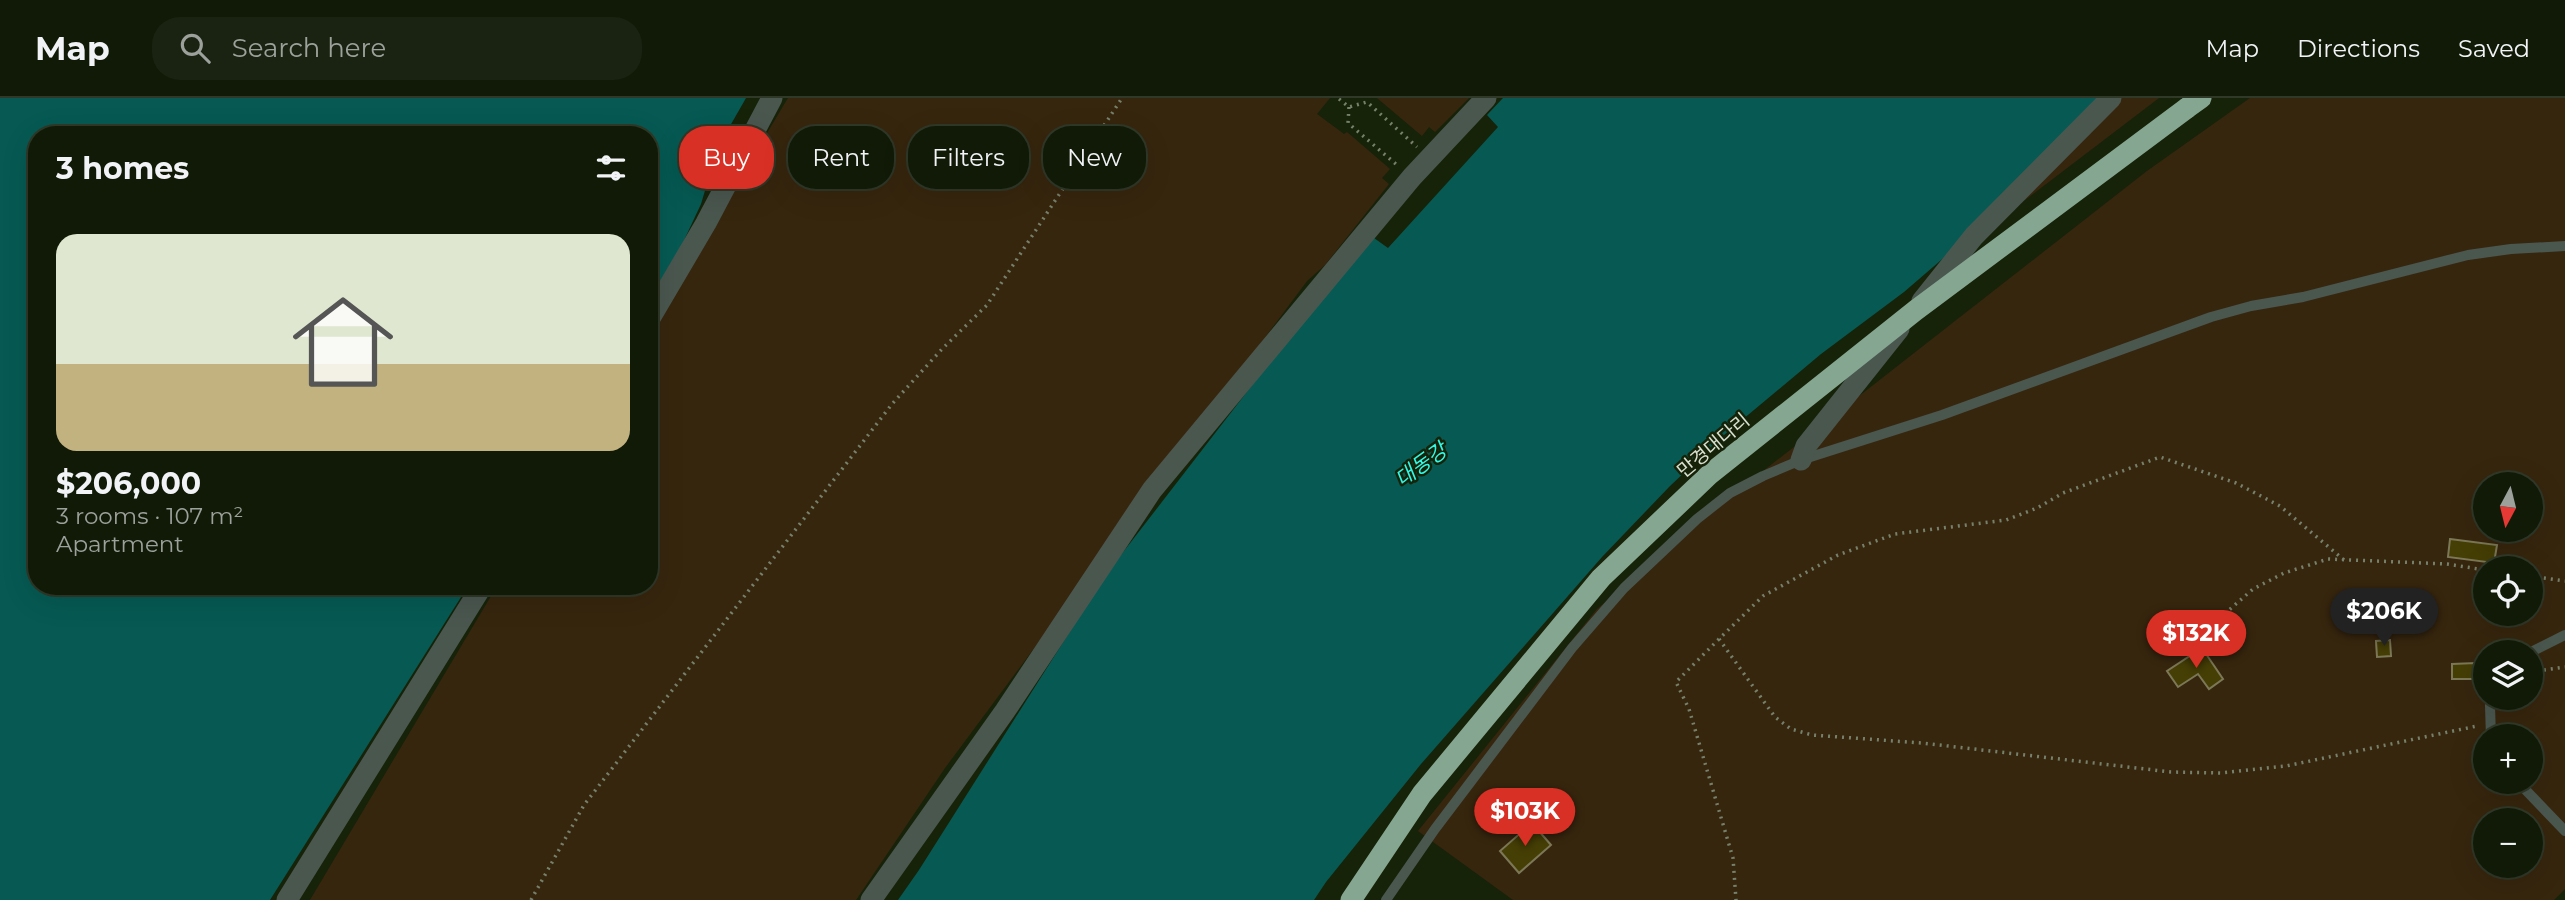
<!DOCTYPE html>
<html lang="en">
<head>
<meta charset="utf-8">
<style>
  body { margin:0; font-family:Montserrat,"Noto Sans KR",sans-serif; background:#1a2311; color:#f1f3f6; height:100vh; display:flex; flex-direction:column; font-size:26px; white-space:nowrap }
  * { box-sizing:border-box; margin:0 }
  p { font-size:23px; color:#9ca19b }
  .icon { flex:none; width:38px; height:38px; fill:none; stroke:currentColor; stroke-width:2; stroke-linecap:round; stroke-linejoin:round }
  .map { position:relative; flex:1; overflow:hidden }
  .details { position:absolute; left:28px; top:28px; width:630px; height:469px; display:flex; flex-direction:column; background:#111a07; border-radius:28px; box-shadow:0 7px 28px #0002,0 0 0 2px #303828 }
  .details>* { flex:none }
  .hud { position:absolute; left:679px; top:28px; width:665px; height:63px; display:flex; gap:14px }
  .needle { width:46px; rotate:187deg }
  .fabs { position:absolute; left:2473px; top:374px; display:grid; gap:14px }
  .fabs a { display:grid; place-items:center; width:70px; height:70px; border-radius:50%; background:#111a07; box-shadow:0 7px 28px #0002,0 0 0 2px #303828; font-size:35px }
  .price { position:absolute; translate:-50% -60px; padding:0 16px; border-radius:24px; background:#d93025; color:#fff; font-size:23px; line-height:46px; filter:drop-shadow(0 2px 4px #0008) }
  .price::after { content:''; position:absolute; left:50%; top:42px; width:21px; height:16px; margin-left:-10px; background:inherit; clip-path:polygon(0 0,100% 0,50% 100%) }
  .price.current { background:#222; color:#fff }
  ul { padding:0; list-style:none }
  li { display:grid; align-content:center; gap:14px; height:371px; padding:0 28px }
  li span { display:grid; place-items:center; height:217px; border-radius:21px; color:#555 }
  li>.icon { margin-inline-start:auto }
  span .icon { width:126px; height:126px; fill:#fffc; stroke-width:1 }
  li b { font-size:30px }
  h2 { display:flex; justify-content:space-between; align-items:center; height:84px; padding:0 28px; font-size:30px }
  .chip { padding:0 24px; border-radius:28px; background:#111a07; box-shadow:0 7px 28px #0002,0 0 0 2px #303828; font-size:24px; line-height:63px }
  .chip.current { background:#d93025; color:#fff }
  header { display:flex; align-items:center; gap:42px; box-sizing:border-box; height:98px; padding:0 35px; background:#111a07; border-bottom:2px solid #303828 }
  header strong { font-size:33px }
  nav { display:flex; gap:38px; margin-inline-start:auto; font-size:24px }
  .search { width:490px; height:63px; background:#1a2311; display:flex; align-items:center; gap:18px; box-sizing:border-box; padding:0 24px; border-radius:28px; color:#9ca19b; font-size:26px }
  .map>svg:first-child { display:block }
  .green { fill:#37260e; fill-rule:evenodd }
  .water { fill:#065a53 }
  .building { fill:#453e05; stroke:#7c7857; stroke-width:2 }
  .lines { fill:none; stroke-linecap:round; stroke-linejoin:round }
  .path { stroke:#76806a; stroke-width:3.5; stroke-dasharray:2 5; stroke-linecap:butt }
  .lane { stroke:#4a574f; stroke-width:10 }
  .street { stroke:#4a574f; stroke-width:21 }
  .highway { stroke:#85a691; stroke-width:21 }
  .highway-bridge { stroke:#85a691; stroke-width:21 }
  .labels { text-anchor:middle; stroke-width:5; stroke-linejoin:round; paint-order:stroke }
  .street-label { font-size:19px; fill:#d8e1d0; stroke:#172309 }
  .water-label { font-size:21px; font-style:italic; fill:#2cfae8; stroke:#172309 }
</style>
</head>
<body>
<header>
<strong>Map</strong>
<div class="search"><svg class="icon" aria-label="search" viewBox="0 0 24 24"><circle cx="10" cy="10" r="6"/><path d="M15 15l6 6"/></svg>Search here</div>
<nav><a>Map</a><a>Directions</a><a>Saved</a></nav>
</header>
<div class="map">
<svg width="2565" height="802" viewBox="0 0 2565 802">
  <rect width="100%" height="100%" fill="#172309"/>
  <path class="green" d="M788 0H1330L1317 16 1344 36 1347 34 1390 71 1382 80 1389 86 1325 167 1307 183 945 670 856 802H310L497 488H649V232Z
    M1377 0H1469L1435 34 1429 29 1422 38Z
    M2117 0H2159L2008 115Z
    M2250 0H2565V791L2554 802H1513L1418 733 1597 511 1744 388 2147 73ZM2485 387H2530V432H2485ZM2485 471H2530V516H2485ZM2485 555H2530V600H2485ZM2485 639H2530V684H2485ZM2485 723H2530V768H2485Z"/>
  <path class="water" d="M0 0H746L718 49 701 106 679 153 649 201V37H37V488H468L270 802H0Z
    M1503 0H2106L1962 144 1904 194 1821 256 1724 337 1670 388 1602 459 1421 666 1326 784 1314 802H898L919 772 1107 475 1284 246 1374 140 1388 150 1498 29 1487 17Z"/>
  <path class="building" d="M2450 441 2497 447 2494 465 2448 459Z
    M2390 542 2391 558 2377 559 2376 543Z
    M2202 550 2223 581 2209 591 2198 576 2178 589 2167 573Z
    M2476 565V581H2452V566Z
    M1532 725 1551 747 1519 775 1500 753Z"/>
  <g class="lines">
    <path class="path" d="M1339 1 1349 9 1367 4 1417 49
      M1349 9 1348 25 1397 67
      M2344 462 2280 408 2236 385 2160 359 2063 395 2037 410 2006 422 1895 436 1838 457 1763 498 1719 541 1775 619 1791 631 1812 637 1922 645 2171 674 2221 675 2286 668 2477 628
      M2530 478 2565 483
      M2211 540 2220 520 2253 491 2284 475 2328 461 2447 466 2485 472
      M1719 541 1676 584 1689 611 1733 760 1736 802
      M2530 574 2565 569
      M531 802 584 707 892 306 942 251 987 207 1122 0"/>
    <path class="lane" d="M2529 555 2565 537
      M2491 639 2490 608 2493 600
      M2518 684 2565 733
      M1386 802 1435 731 1572 550 1624 490 1697 421 1730 395 1763 378 1801 362 1942 317 2211 219 2251 208 2303 199 2468 157 2511 151 2565 148"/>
    <path class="street" d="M1922 203 1974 138 2111 0
      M649 222 706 125 772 0
      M1801 362 1806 348 1899 231
      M287 802 482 488
      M871 802 1005 613 1152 392 1412 79 1486 0"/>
    <path class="highway" d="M2187 10 2201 0"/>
    <path class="highway-bridge" d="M1351 802 1422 696 1601 480 1710 376 1916 212 2187 10"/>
  </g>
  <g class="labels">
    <g class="street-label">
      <text transform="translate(1713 347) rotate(-40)" y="7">만경대다리</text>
    </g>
    <g class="water-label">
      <text transform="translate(1421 367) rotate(-36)" y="7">대동강</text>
    </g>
  </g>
</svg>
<div class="fabs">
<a><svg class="needle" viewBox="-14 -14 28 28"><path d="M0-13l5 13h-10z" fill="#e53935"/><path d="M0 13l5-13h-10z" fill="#9ca19b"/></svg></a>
<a><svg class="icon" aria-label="locate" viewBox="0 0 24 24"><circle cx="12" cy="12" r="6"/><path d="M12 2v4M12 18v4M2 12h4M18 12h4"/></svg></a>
<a><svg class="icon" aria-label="layers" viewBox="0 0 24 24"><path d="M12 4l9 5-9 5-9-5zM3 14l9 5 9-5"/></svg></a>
<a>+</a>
<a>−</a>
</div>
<b class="price current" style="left:2384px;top:550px">$206K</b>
<b class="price" style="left:2196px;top:572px">$132K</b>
<b class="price" style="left:1525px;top:750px">$103K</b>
<div class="hud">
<a class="chip current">Buy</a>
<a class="chip">Rent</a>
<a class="chip">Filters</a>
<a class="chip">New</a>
</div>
<section class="details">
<h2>3 homes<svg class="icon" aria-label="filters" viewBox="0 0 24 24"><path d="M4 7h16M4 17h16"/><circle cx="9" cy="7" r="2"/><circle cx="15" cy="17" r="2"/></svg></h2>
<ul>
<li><span style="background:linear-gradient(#dfe7d0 60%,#c2b280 0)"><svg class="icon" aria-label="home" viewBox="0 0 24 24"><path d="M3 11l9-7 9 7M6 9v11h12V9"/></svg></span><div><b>$206,000</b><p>3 rooms · 107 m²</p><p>Apartment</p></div></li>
</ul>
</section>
</div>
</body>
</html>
